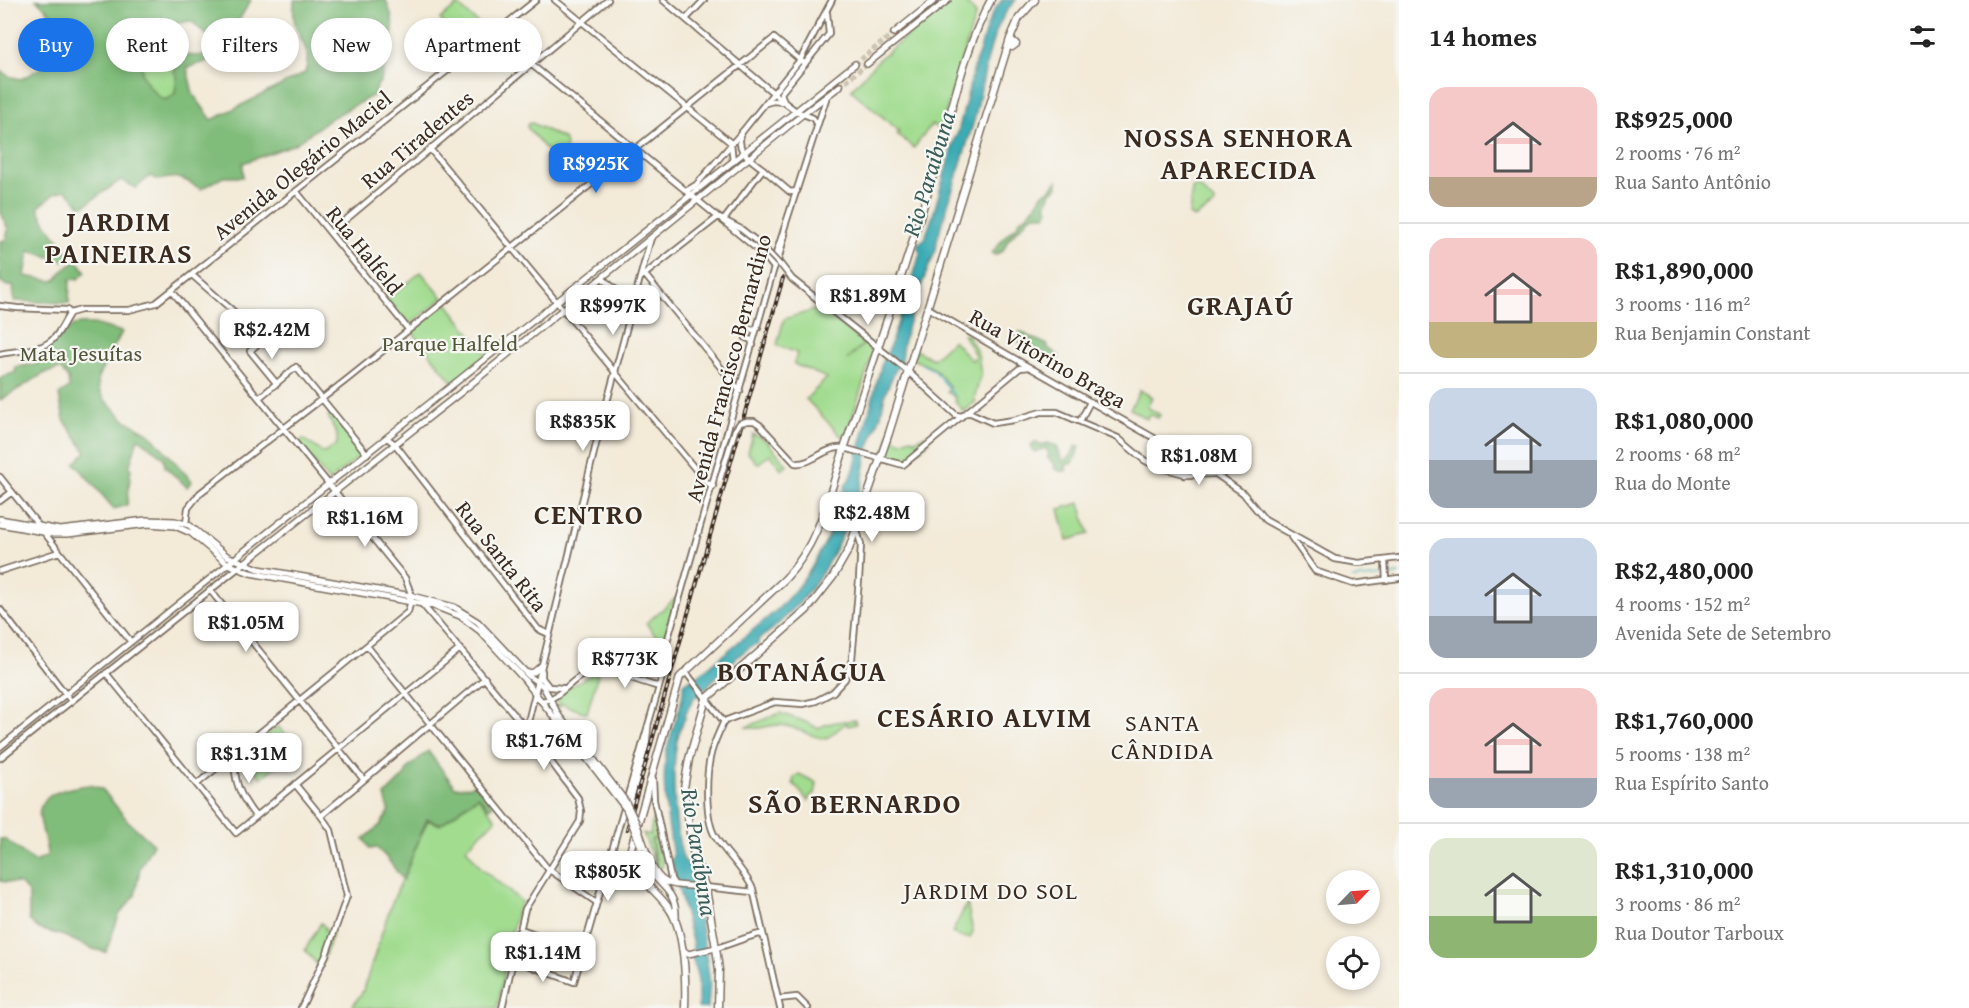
<!DOCTYPE html>
<html lang="en">
<head>
<meta charset="utf-8">
<style>
  body { margin:0; font-family:"Gentium Book Plus",serif; background:#f6f6f6; color:#222; height:100vh; display:flex; flex-direction:column; font-size:22px; white-space:nowrap }
  * { box-sizing:border-box; margin:0 }
  p { font-size:20px; color:#767676 }
  .icon { flex:none; width:33px; height:33px; fill:none; stroke:currentColor; stroke-width:2; stroke-linecap:round; stroke-linejoin:round }
  .map { position:relative; flex:1; overflow:hidden }
  .side { display:flex; flex-direction:column; background:#fff; width:570px }
  .side>* { flex:none }
  .guide { position:absolute; left:18px; top:18px; width:570px; height:54px; display:flex; gap:12px }
  .needle { width:39px; rotate:65deg }
  .tools { position:absolute; left:1326px; top:870px; display:grid; gap:12px }
  .tools a { display:grid; place-items:center; width:54px; height:54px; border-radius:50%; background:#fff; box-shadow:0 3px 9px #0003; font-size:30px }
  .price { position:absolute; translate:-50% -51px; padding:0 14px; border-radius:12px; background:#fff; color:#222; font-size:20px; line-height:39px; filter:drop-shadow(0 2px 3px #0008) }
  .price::after { content:''; position:absolute; left:50%; top:36px; width:18px; height:14px; margin-left:-9px; background:inherit; clip-path:polygon(0 0,100% 0,50% 100%) }
  .price.current { background:#1a73e8; color:#fff }
  ul { padding:0; list-style:none }
  li { display:flex; align-items:center; gap:18px; height:150px; padding:0 30px }
  li+li { border-top:2px solid #e0e0e0 }
  li span { display:grid; place-items:center; flex:none; width:168px; height:120px; border-radius:18px; color:#555 }
  li>.icon { margin-inline-start:auto }
  span .icon { width:72px; height:72px; fill:#fffc; stroke-width:1 }
  li b { font-size:26px }
  h2 { display:flex; justify-content:space-between; align-items:center; height:72px; padding:0 30px; font-size:26px }
  .pill { padding:0 21px; border-radius:27px; background:#fff; box-shadow:0 3px 9px #0003; font-size:21px; line-height:54px }
  .pill.current { background:#1a73e8; color:#fff }
  main { display:flex; flex:1; min-height:0 }
  .map>svg:first-child { display:block }
  .green { fill:#a1dc8f; stroke:#6e8356; stroke-width:1.5 }
  .forest { fill:#80bc7a; stroke:#5e734c; stroke-width:1.5 }
  .water { fill:#3aabb4; stroke:#3a6a69; stroke-width:1.5 }
  .lines { fill:none; stroke-linecap:round; stroke-linejoin:round }
  .stream { stroke:#3aabb4; stroke-width:1.5 }
  .primary-tunnel { stroke:#cec4b3; stroke-width:5; stroke-dasharray:5 2.5; stroke-linecap:butt }
  .tertiary-casing { stroke:#7b6d5f; stroke-width:8 }
  .secondary-casing { stroke:#7b6d5f; stroke-width:8 }
  .primary-casing { stroke:#7b6d5f; stroke-width:8 }
  .trunk-casing { stroke:#7b6d5f; stroke-width:9 }
  .tertiary { stroke:#fff; stroke-width:4.5 }
  .secondary { stroke:#fff; stroke-width:4.5 }
  .primary { stroke:#fff; stroke-width:5 }
  .trunk { stroke:#fff; stroke-width:6 }
  .rail-casing { stroke:#3b2a1e; stroke-width:4 }
  .rail { stroke:#f6f6f2; stroke-width:1.5; stroke-dasharray:4.5; stroke-linecap:butt }
  .secondary-bridge-casing { stroke:#7b6d5f; stroke-width:8; stroke-linecap:butt }
  .primary-bridge-casing { stroke:#7b6d5f; stroke-width:8; stroke-linecap:butt }
  .secondary-bridge { stroke:#fff; stroke-width:4.5 }
  .primary-bridge { stroke:#fff; stroke-width:5 }
  .labels { text-anchor:middle; stroke-width:4.5; stroke-linejoin:round; paint-order:stroke }
  .street-label { font-size:22px; fill:#3b2a1e; stroke:#f6f6f2 }
  .park-label { font-size:22px; fill:#54563a; stroke:#f6f6f2 }
  .water-label { font-size:24px; font-style:italic; fill:#3b5e5a; stroke:#f6f6f2 }
  .neighbourhood-label { font-size:24px; letter-spacing:1.5px; fill:#3b2a1e; stroke:#f6f6f2 }
  .district-label { font-size:28px; font-weight:bold; letter-spacing:1.5px; fill:#3b2a1e; stroke:#f6f6f2 }
</style>
</head>
<body>
<main>
<div class="map">
<svg width="1399" height="1008" viewBox="0 0 1399 1008">
  <rect width="100%" height="100%" fill="#f6f6f2"/>
  <filter id="ink" filterUnits="userSpaceOnUse"><feTurbulence type="fractalNoise" baseFrequency=".0167" numOctaves="2"/><feDisplacementMap in="SourceGraphic" scale="12" xChannelSelector="R" yChannelSelector="G"/><feConvolveMatrix kernelMatrix="1 2 1 2 8 2 1 2 1" color-interpolation-filters="sRGB"/></filter>
  <filter id="wash" filterUnits="userSpaceOnUse"><feTurbulence type="fractalNoise" baseFrequency=".008" numOctaves="4" result="noise"/><feDisplacementMap in="SourceGraphic" scale="24" xChannelSelector="R" yChannelSelector="G"/><feGaussianBlur stdDeviation="1.35" result="paint"/><feColorMatrix in="noise" values="0 0 0 0 0 0 0 0 0 0 0 0 0 0 0 0 0 1.4 0 .05"/><feComposite in="paint" operator="in"/></filter>
  <g filter="url(#wash)">
    <rect width="100%" height="100%" fill="#f3ead8"/>
    <path class="green" d="M951 0H964L976 14 940 130 932 124 914 148 897 134 899 131 851 90 880 58Z
      M458 5 490 34 467 52 440 19Z
      M166 43 174 45 172 54 180 59 174 72 177 76 175 93 168 99H162C151 90 134 72 145 57 149 51 160 47 166 43Z
      M532 123 564 139 566 144 562 165H559L527 127 528 124Z
      M1195 187H1199L1215 203 1213 206 1194 218 1189 215 1192 189Z
      M421 272 443 298 407 327 386 300Z
      M446 302 487 355 453 383 411 330Z
      M821 308 864 343 847 360 866 342 874 349 846 437 841 436 806 399 827 378 794 364 797 353 777 345 784 319Z
      M963 334 968 335 978 354 981 375 974 399 976 401 964 412 955 401 956 399 947 391 950 387 935 369 912 359 915 350 933 359 953 340 971 360H973L975 355Z
      M1140 390 1152 397 1147 407 1160 415 1158 418 1149 414 1147 419 1130 409Z
      M331 413 364 453 329 481 298 443 303 439 324 453 337 444V435L328 416Z
      M753 434 766 440 787 465 782 470 770 454 758 464 748 453Z
      M890 434 900 442 911 438 916 440 925 435 930 441C913 455 906 466 883 456Z
      M1080 503 1089 534 1067 540 1059 509Z
      M677 597 663 645 646 623Z
      M592 674H598L587 713 561 704 557 712 558 696 567 688Z
      M780 713C791 718 810 721 818 729 826 722 844 721 855 720L856 724 848 726 846 723 826 739C809 737 795 725 779 725 766 725 760 731 746 727Z
      M278 726 297 749 261 778 243 755Z
      M799 774 817 783 815 794 811 795 808 801 793 783 794 777Z
      M478 797 496 819 466 848 481 868 522 902 516 913 497 1008H351L363 991 391 905 428 820 440 825Z
      M653 816 658 837 651 839 654 859 657 866 652 840 657 838 663 866 659 869H657L643 833 650 835Z
      M967 903 973 932 970 938 960 937 952 933Z
      M321 923 325 927V930L333 934 320 968 305 950Z"/>
    <path class="forest" d="M36 0H251L235 27 210 38 191 21 179 23 165 28 166 43C160 47 149 51 145 57 134 72 151 90 162 99H168L175 93 177 76 174 72 183 55C197 57 209 54 223 56L187 68 193 94 212 120 305 73C313 47 298 41 294 19 293 13 294 6 294 0H386L392 17 393 30 381 81 378 84 374 95 333 117 295 144 243 163V177H223L201 189C182 179 181 174 159 180L150 176 136 188 121 180 82 207 66 190 54 194 38 208 46 223 70 255 64 261 29 251 25 276 52 281 57 279 61 272 77 260 86 272 78 279H70L69 303 14 301 13 286H7L0 281V241L6 240 8 229 0 210V70L8 76 21 79C61 60 77 32 36 0Z
      M1057 181 1058 187 1051 192 1046 206 1049 209 1045 215H1035L1030 217 1008 240 1003 251 994 255 992 253 1006 235 1017 226 1021 218H1024L1035 206 1043 193 1050 190Z
      M80 324H94L122 332 98 377 99 390 105 400 125 420 150 434 192 481 187 487 165 467 164 458 138 438 129 468H131L127 505 114 509 75 463 86 452 64 420 59 395 69 388 68 378 60 369 45 373 0 400V378L16 372 15 367 37 364V360L52 357 48 346 74 325Z
      M1020 332 1048 345 1047 347 1059 356 1056 362 1038 351 1036 355 1031 353 1030 347 1014 339Z
      M1035 442 1040 445 1048 443 1057 446 1062 461 1070 457 1076 446 1080 447 1073 463 1066 465V471H1059L1054 468 1055 465 1047 457 1049 455 1046 448 1036 452 1032 450 1031 445Z
      M428 751 455 787H470L475 783 493 805 489 808 478 796 441 824 427 819 403 880 387 858 377 848 370 849 364 839 380 825 389 812 385 795 404 776 409 767Z
      M90 785 102 789 128 821 153 844 140 868 135 896 119 915 106 952 93 949 64 936 39 929 29 920V894L21 884 0 881V839L6 840 35 862 47 856C47 843 42 832 40 819 35 792 71 787 90 785Z"/>
    <path class="water" d="M1002 0H1016C988 27 984 83 974 121 962 161 949 200 937 240L936 250C927 270 897 346 902 362L896 369 885 394 881 415 868 449 862 482 855 507 852 510C834 558 815 591 777 625 771 630 766 636 759 638L758 644C747 644 707 686 698 697L695 696 685 715 686 717C668 742 673 828 683 857 685 865 683 857 688 864 693 872 696 890 697 899 700 925 706 950 709 976 711 986 708 998 708 1008H698V979L692 957 693 945 671 860 673 856C668 823 661 787 666 754 669 733 685 703 683 684L699 675 779 608 795 590 810 570 828 537 842 502 845 486 853 473 881 366 889 349 914 274 920 253 917 245 925 238 933 215 955 137 957 135C964 111 969 87 975 63 976 59 979 55 980 50 985 31 989 16 1002 0Z"/>
    <g class="lines">
      <path class="stream" d="M922 364 934 370 955 396
        M1388 576 1399 574
        M1353 579 1383 576"/>
    </g>
  </g>
  <g filter="url(#ink)">
    <g class="lines">
      <path class="primary-tunnel" d="M855 64 894 33
        M840 86 867 64"/>
      <g class="tertiary-casing">
        <path id="tertiary" d="M555 0 731 143 733 162
          M663 0 784 102
          M686 19 704 0
          M493 33 718 217
          M430 149 706 482 713 486
          M763 169 790 192 797 191
          M296 191 408 329
          M686 191 696 185 742 132
          M723 221 764 255 774 268
          M330 233 608 0
          M192 275 264 338 250 351 277 384
          M602 278 633 304
          M640 278 651 238
          M172 291 405 578 412 596 408 612 197 784
          M0 306 17 308 67 310 70 313 81 310H129L156 303 536 0
          M928 308 1029 367
          M0 354C17 350 43 352 55 337 61 330 65 320 70 313
          M259 398 296 367 367 454
          M1080 421 1090 402
          M387 438 395 444 538 629 549 634
          M0 477 12 492
          M186 523 188 508 200 493 345 381 774 38 805 64
          M1385 561 1386 580
          M210 590 364 780
          M422 604 528 731
          M367 646 548 869 596 902
          M685 671 724 722
          M106 673 236 833 460 649
          M234 754C234 782 239 795 256 817
          M653 779 654 800 671 879 674 884
          M295 784 321 816 331 830 347 896 326 955 301 1008
          M321 816 485 678
          M705 887 753 892
          M518 932 524 930 583 951
          M716 948C732 944 745 937 760 934L763 936
          M778 999 797 997 808 1008
          M780 1008 753 889C744 869 726 855 715 836 705 820 706 777 710 758 712 746 718 735 723 723L727 720 775 702 803 704 816 701 833 692 845 679 852 659 859 580 861 544 857 531"/>
      </g>
      <g class="secondary-casing">
        <path id="secondary" d="M784 102 781 93 829 34 827 13
          M784 102 796 111 813 118 817 125
          M766 103 773 101 784 102
          M723 221 763 169C750 159 734 150 742 132L800 60 832 0
          M785 234 778 261 792 279 904 368 956 415 962 416
          M645 275 740 391
          M748 328 753 330 758 328
          M746 338 751 340 753 345
          M966 413H971L993 423 1014 420 1041 412H1057L1118 438 1144 460 1155 466 1188 475 1213 474
          M747 421H754L760 425 795 463C813 465 824 446 844 448L903 465 1020 368 1029 367 1207 468 1243 493 1265 520 1335 559 1359 563 1399 558
          M1185 475 1182 467 1189 460
          M0 501 12 492 131 642
          M1291 537 1315 571 1353 584 1399 578
          M0 571 59 552
          M0 609 71 701
          M542 671V678L549 687 563 688
          M541 701C562 700 573 673 595 671 612 669 639 682 656 686L659 685
          M0 747 228 564
          M0 758 238 568
          M519 962 574 982 664 670 667 642 774 268 775 257 827 96
          M502 1008 525 909 580 821 581 811 578 798 528 731V722L599 432 640 278 718 217 741 229"/>
      </g>
      <g class="primary-casing">
        <path id="primary" d="M894 33 935 0
          M867 64 948 0
          M0 519 60 530 146 520 175 521 189 525 227 556 259 569 412 596 454 607 478 622 529 676 543 686 559 716 595 761
          M0 524 54 534H68L148 524 175 526 191 533 228 564 250 573 434 606 460 616 480 631 523 678 591 764
          M228 564 855 64
          M238 568 460 393 802 115 840 86
          M527 673 534 672 541 666
          M632 804V795L646 746 648 726
          M650 861C662 891 677 884 705 887
          M646 862C656 888 678 887 676 921
          M682 949 688 954 716 948"/>
      </g>
      <g class="trunk-casing">
        <path id="trunk" d="M1010 39 1016 44 1012 47
          M685 1008C686 980 685 929 668 907 655 889 634 877 629 855L680 677 785 579C822 540 830 489 847 440 877 351 907 262 934 172 951 117 963 50 991 0
          M718 1008 719 970 716 948 706 889 692 848 684 788 689 759 706 699 807 610 833 577 849 549 889 433 1010 39 1019 18 1035 0"/>
      </g>
      <use href="#tertiary" class="tertiary"/>
      <use href="#secondary" class="secondary"/>
      <use href="#primary" class="primary"/>
      <use href="#trunk" class="trunk"/>
      <g class="rail-casing">
        <path id="rail" d="M627 829 783 278"/>
      </g>
      <use href="#rail" class="rail"/>
      <g class="secondary-bridge-casing">
        <path id="secondary-bridge" d="M741 229 760 244 780 265
          M720 479 735 430 740 423 747 421"/>
      </g>
      <g class="primary-bridge-casing">
        <path id="primary-bridge" d="M595 761 626 802 636 822 650 861
          M591 764 626 809 641 847"/>
      </g>
      <use href="#secondary-bridge" class="secondary-bridge"/>
      <use href="#primary-bridge" class="primary-bridge"/>
    </g>
  </g>
  <g class="labels">
    <g class="street-label">
      <text transform="translate(417 139) rotate(-40)" y="8">Rua Tiradentes</text>
      <text transform="translate(302 165) rotate(-39)" y="8">Avenida Olegário Maciel</text>
      <text transform="translate(365 250) rotate(51)" y="8">Rua Halfeld</text>
      <text transform="translate(1048 358) rotate(30)" y="8">Rua Vitorino Braga</text>
      <text transform="translate(728 368) rotate(-75)" y="8">Avenida Francisco Bernardino</text>
      <text transform="translate(502 556) rotate(52)" y="8">Rua Santa Rita</text>
    </g>
    <g class="park-label">
      <text x="450" y="351">Parque Halfeld</text>
      <text x="81" y="361">Mata Jesuítas</text>
    </g>
    <g class="water-label">
      <text transform="translate(929 174) rotate(-73)" y="8">Rio Paraibuna</text>
      <text transform="translate(699 852) rotate(81)" y="8">Rio Paraibuna</text>
    </g>
    <g class="neighbourhood-label">
      <text x="1163" y="731">SANTA<tspan x="1163" dy="28">CÂNDIDA</tspan></text>
      <text x="991" y="899">JARDIM DO SOL</text>
    </g>
    <g class="district-label">
      <text x="1239" y="147">NOSSA SENHORA<tspan x="1239" dy="32">APARECIDA</tspan></text>
      <text x="119" y="231">JARDIM<tspan x="119" dy="32">PAINEIRAS</tspan></text>
      <text x="1241" y="315">GRAJAÚ</text>
      <text x="589" y="524">CENTRO</text>
      <text x="802" y="681">BOTANÁGUA</text>
      <text x="985" y="727">CESÁRIO ALVIM</text>
      <text x="855" y="813">SÃO BERNARDO</text>
    </g>
  </g>
</svg>
<div class="tools">
<a><svg class="needle" viewBox="-14 -14 28 28"><path d="M0-13l5 13h-10z" fill="#e53935"/><path d="M0 13l5-13h-10z" fill="#767676"/></svg></a>
<a><svg class="icon" aria-label="locate" viewBox="0 0 24 24"><circle cx="12" cy="12" r="6"/><path d="M12 2v4M12 18v4M2 12h4M18 12h4"/></svg></a>
</div>
<b class="price current" style="left:596px;top:194px">R$925K</b>
<b class="price" style="left:868px;top:326px">R$1.89M</b>
<b class="price" style="left:613px;top:336px">R$997K</b>
<b class="price" style="left:272px;top:360px">R$2.42M</b>
<b class="price" style="left:583px;top:452px">R$835K</b>
<b class="price" style="left:1199px;top:486px">R$1.08M</b>
<b class="price" style="left:872px;top:543px">R$2.48M</b>
<b class="price" style="left:365px;top:548px">R$1.16M</b>
<b class="price" style="left:246px;top:653px">R$1.05M</b>
<b class="price" style="left:625px;top:689px">R$773K</b>
<b class="price" style="left:544px;top:771px">R$1.76M</b>
<b class="price" style="left:249px;top:784px">R$1.31M</b>
<b class="price" style="left:608px;top:902px">R$805K</b>
<b class="price" style="left:543px;top:983px">R$1.14M</b>
<div class="guide">
<a class="pill current">Buy</a>
<a class="pill">Rent</a>
<a class="pill">Filters</a>
<a class="pill">New</a>
<a class="pill">Apartment</a>
</div>
</div>
<section class="side">
<h2>14 homes<svg class="icon" aria-label="filters" viewBox="0 0 24 24"><path d="M4 7h16M4 17h16"/><circle cx="9" cy="7" r="2"/><circle cx="15" cy="17" r="2"/></svg></h2>
<ul>
<li><span style="background:linear-gradient(#f6c9c9 75%,#b9a48a 0)"><svg class="icon" aria-label="home" viewBox="0 0 24 24"><path d="M3 11l9-7 9 7M6 9v11h12V9"/></svg></span><div><b>R$925,000</b><p>2 rooms · 76 m²</p><p>Rua Santo Antônio</p></div></li>
<li><span style="background:linear-gradient(#f6c9c9 70%,#c2b280 0)"><svg class="icon" aria-label="home" viewBox="0 0 24 24"><path d="M3 11l9-7 9 7M6 9v11h12V9"/></svg></span><div><b>R$1,890,000</b><p>3 rooms · 116 m²</p><p>Rua Benjamin Constant</p></div></li>
<li><span style="background:linear-gradient(#c9d6e8 60%,#9aa5b1 0)"><svg class="icon" aria-label="home" viewBox="0 0 24 24"><path d="M3 11l9-7 9 7M6 9v11h12V9"/></svg></span><div><b>R$1,080,000</b><p>2 rooms · 68 m²</p><p>Rua do Monte</p></div></li>
<li><span style="background:linear-gradient(#c9d6e8 65%,#9aa5b1 0)"><svg class="icon" aria-label="home" viewBox="0 0 24 24"><path d="M3 11l9-7 9 7M6 9v11h12V9"/></svg></span><div><b>R$2,480,000</b><p>4 rooms · 152 m²</p><p>Avenida Sete de Setembro</p></div></li>
<li><span style="background:linear-gradient(#f6c9c9 75%,#9aa5b1 0)"><svg class="icon" aria-label="home" viewBox="0 0 24 24"><path d="M3 11l9-7 9 7M6 9v11h12V9"/></svg></span><div><b>R$1,760,000</b><p>5 rooms · 138 m²</p><p>Rua Espírito Santo</p></div></li>
<li><span style="background:linear-gradient(#dfe7d0 65%,#8fb573 0)"><svg class="icon" aria-label="home" viewBox="0 0 24 24"><path d="M3 11l9-7 9 7M6 9v11h12V9"/></svg></span><div><b>R$1,310,000</b><p>3 rooms · 86 m²</p><p>Rua Doutor Tarboux</p></div></li>
</ul>
</section>
</main>
</body>
</html>
